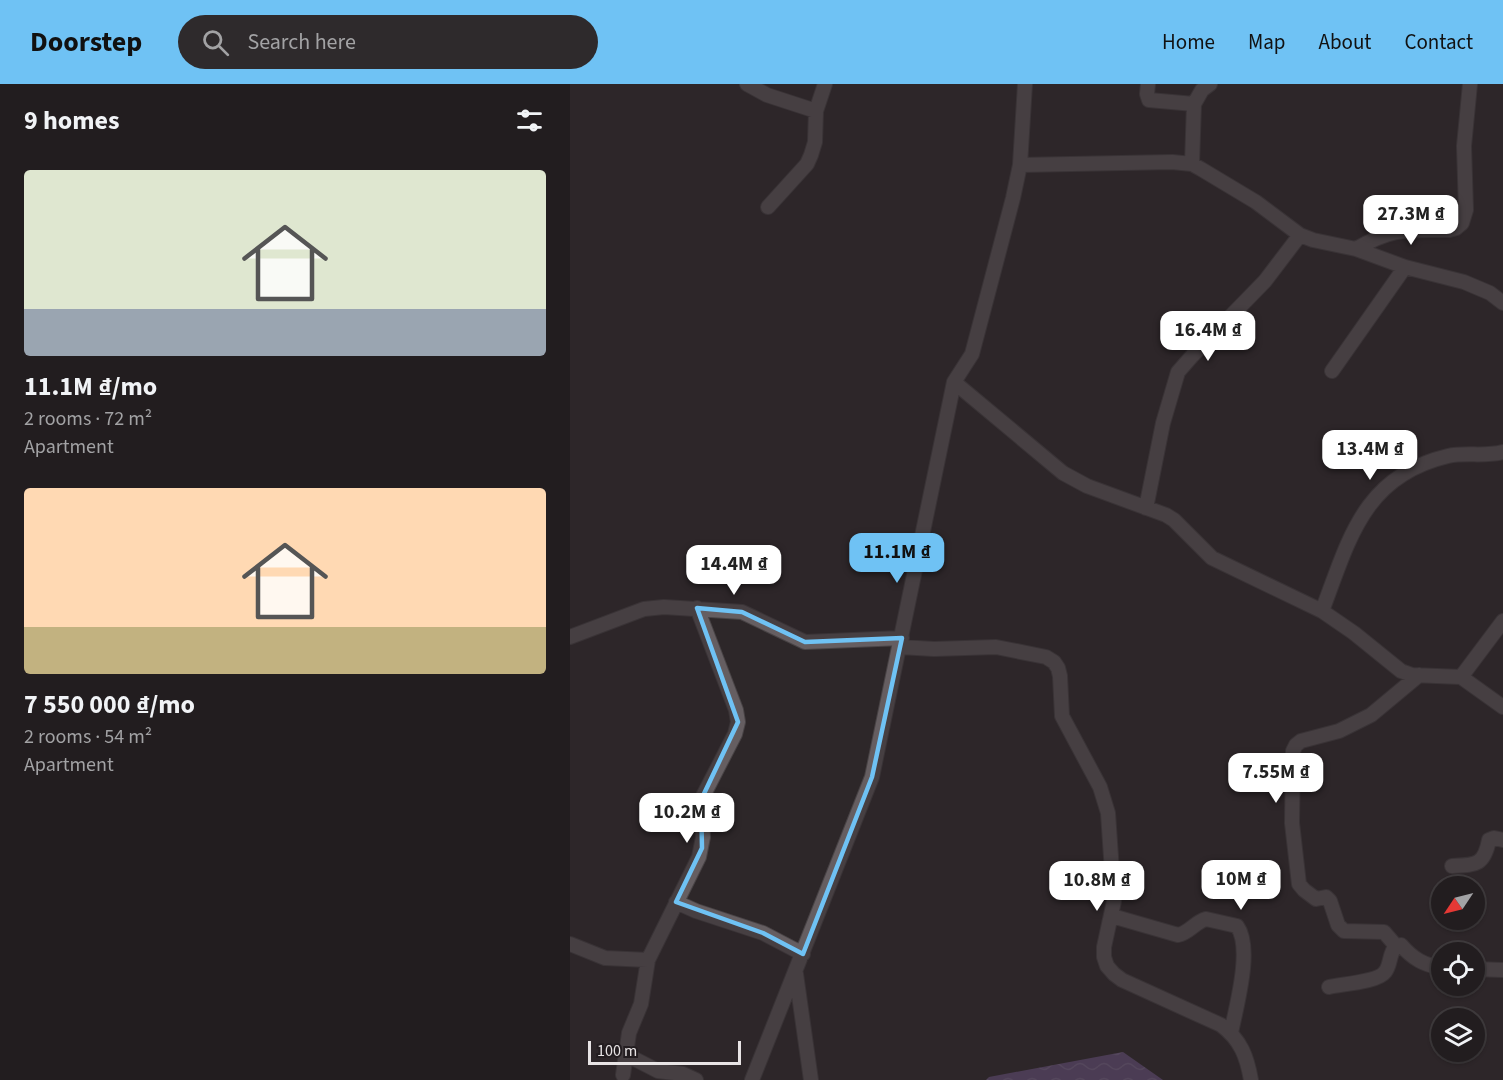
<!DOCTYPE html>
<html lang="en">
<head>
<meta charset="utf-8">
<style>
  body { margin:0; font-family:"Source Sans 3",sans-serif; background:#2e2a2c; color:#f1f3f6; height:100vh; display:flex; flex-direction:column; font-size:22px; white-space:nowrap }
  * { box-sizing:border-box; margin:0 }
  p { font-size:20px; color:#a2a2a4 }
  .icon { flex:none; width:33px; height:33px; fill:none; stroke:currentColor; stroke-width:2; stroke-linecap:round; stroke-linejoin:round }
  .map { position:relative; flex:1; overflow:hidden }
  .drawer { display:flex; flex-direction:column; background:#221d1f; width:570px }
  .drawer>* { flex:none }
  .needle { width:39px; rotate:235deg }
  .fabs { position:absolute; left:861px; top:792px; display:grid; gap:12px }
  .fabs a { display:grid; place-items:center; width:54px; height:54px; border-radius:50%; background:#221d1f; box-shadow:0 2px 4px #0004,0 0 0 2px #3f3b3d; font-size:30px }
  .scale { position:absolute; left:18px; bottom:15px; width:153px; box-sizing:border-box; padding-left:6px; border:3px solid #e8e4e5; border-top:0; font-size:16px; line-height:21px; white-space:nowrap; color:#e8e4e5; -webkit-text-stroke:4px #231d20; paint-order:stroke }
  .price { position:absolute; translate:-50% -51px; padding:0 14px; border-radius:12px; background:#fff; color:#222; font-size:20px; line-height:39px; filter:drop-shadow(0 2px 3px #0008) }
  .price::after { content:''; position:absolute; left:50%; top:36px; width:18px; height:14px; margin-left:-9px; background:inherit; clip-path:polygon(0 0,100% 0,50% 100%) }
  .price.on { background:#6fc2f4; color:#111 }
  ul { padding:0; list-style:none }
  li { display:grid; align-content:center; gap:12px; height:318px; padding:0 24px }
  li span { display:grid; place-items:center; height:186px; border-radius:6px; color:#555 }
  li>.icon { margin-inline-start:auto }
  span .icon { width:108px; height:108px; fill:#fffc; stroke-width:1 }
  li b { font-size:26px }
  h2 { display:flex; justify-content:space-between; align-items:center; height:72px; padding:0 24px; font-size:26px }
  header { display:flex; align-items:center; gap:36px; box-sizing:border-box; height:84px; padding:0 30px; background:#6fc2f4; color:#111 }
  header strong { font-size:28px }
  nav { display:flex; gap:33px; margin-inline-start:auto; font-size:21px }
  .search { width:420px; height:54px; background:#2e2a2c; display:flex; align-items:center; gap:15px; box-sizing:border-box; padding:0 21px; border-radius:33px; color:#a2a2a4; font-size:22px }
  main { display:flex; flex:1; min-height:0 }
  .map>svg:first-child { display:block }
  .water { fill:url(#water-waves) }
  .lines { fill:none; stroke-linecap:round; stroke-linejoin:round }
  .minor-casing { stroke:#484345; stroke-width:16 }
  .minor { stroke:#655e61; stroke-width:14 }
  .marked { fill:none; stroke:#6fc2f4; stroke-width:4.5; stroke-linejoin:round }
</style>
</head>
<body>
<header>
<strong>Doorstep</strong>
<div class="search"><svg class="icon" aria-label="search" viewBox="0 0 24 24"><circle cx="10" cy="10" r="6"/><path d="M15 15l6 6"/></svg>Search here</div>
<nav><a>Home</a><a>Map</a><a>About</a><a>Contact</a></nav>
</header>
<main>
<section class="drawer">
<h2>9 homes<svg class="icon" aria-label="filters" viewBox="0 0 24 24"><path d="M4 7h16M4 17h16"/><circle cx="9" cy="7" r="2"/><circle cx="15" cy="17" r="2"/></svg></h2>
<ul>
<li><span style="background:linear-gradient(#dfe7d0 75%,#9aa5b1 0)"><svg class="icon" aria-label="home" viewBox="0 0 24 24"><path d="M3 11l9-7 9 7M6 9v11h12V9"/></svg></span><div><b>11.1M ₫/mo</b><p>2 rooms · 72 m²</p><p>Apartment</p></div></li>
<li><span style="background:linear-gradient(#ffd9b3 75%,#c2b280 0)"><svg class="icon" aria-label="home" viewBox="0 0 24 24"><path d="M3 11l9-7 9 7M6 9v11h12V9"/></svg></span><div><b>7 550 000 ₫/mo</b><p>2 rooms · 54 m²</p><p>Apartment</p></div></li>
</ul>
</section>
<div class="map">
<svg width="933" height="996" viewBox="0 0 933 996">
  <defs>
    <pattern id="water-waves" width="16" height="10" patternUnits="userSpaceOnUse" patternTransform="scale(1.5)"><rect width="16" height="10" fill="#705788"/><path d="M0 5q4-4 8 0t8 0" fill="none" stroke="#846f99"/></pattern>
  </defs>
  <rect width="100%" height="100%" fill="#2d2729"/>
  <path class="water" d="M553 968 593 996H416L419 993Z"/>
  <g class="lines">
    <g class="minor-casing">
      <path id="minor" d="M177 0 197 11 246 27
        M578 0 577 10 579 16 624 20
        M622 80 624 20 632 6 640 0
        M450 81 602 78 622 80 631 85 686 118 730 151 743 156 786 165 835 183 894 198 920 209 933 219
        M198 123 237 80 241 71 245 58 246 27 255 0
        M786 165C823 143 837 146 879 146L886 144 892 139 896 126 894 62 900 0
        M762 287 835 183
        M384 298 493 389 517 402 596 431 604 436 642 474 752 527 784 549 831 587 842 591 891 593 933 623
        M576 424 593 339 608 288 622 272 695 197 730 151
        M752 527C779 456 793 392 878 372 896 368 915 373 933 368
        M0 553 74 525 94 523 172 528 235 558 332 554
        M330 563 364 565 426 563 476 573 484 578 488 584 490 592 492 632 530 703 538 729 544 817 534 863V873L537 882 544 890 552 896 651 941C671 956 677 973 681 996
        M891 593 933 537
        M882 782C905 781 914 782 919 756L924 754 933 756
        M106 818 126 827 193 849 233 870
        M542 832 608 851C619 849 625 838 636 835L667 842C683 864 666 923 661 949
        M0 860 35 874 78 876
        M826 862 814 848 774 847 768 841 760 817 756 813 746 815 734 806 729 800 722 739 723 667 726 661 731 657 769 647 801 631 849 591
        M904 885 933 886
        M226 890 241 996
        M759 903C772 900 808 898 815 888 821 881 819 869 826 862L831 861C843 875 854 881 872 884
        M55 970 88 987 113 990 126 996
        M53 991 59 949 71 920 78 876 129 773 133 753 131 716 165 650 168 638 166 626 127 524
        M182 996 302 693 384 298 402 270 443 114 450 81 455 0"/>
    </g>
    <use href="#minor" class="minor"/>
  </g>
  <path d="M0 0H933V996H0ZM127 524 172 528 235 558 332 554 302 693 233 870 193 849 106 818 132 764 131 716 168 638Z" fill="#2d2729" fill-opacity=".55" fill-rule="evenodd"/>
  <path class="marked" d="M127 524 172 528 235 558 332 554 302 693 233 870 193 849 106 818 132 764 131 716 168 638Z"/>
</svg>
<div class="fabs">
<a><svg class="needle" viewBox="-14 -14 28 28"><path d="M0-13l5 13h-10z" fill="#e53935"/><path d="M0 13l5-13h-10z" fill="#a2a2a4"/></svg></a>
<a><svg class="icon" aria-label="locate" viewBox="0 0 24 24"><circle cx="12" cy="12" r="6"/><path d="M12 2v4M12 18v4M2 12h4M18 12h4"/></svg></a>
<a><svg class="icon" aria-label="layers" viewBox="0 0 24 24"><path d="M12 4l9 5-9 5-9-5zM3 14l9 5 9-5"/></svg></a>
</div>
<div class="scale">100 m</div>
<b class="price" style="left:841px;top:162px">27.3M ₫</b>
<b class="price" style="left:638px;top:278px">16.4M ₫</b>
<b class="price" style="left:800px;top:397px">13.4M ₫</b>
<b class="price on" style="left:327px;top:500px">11.1M ₫</b>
<b class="price" style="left:164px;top:512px">14.4M ₫</b>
<b class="price" style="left:706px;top:720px">7.55M ₫</b>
<b class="price" style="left:117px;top:760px">10.2M ₫</b>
<b class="price" style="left:671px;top:827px">10M ₫</b>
<b class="price" style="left:527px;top:828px">10.8M ₫</b>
</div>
</main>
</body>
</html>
